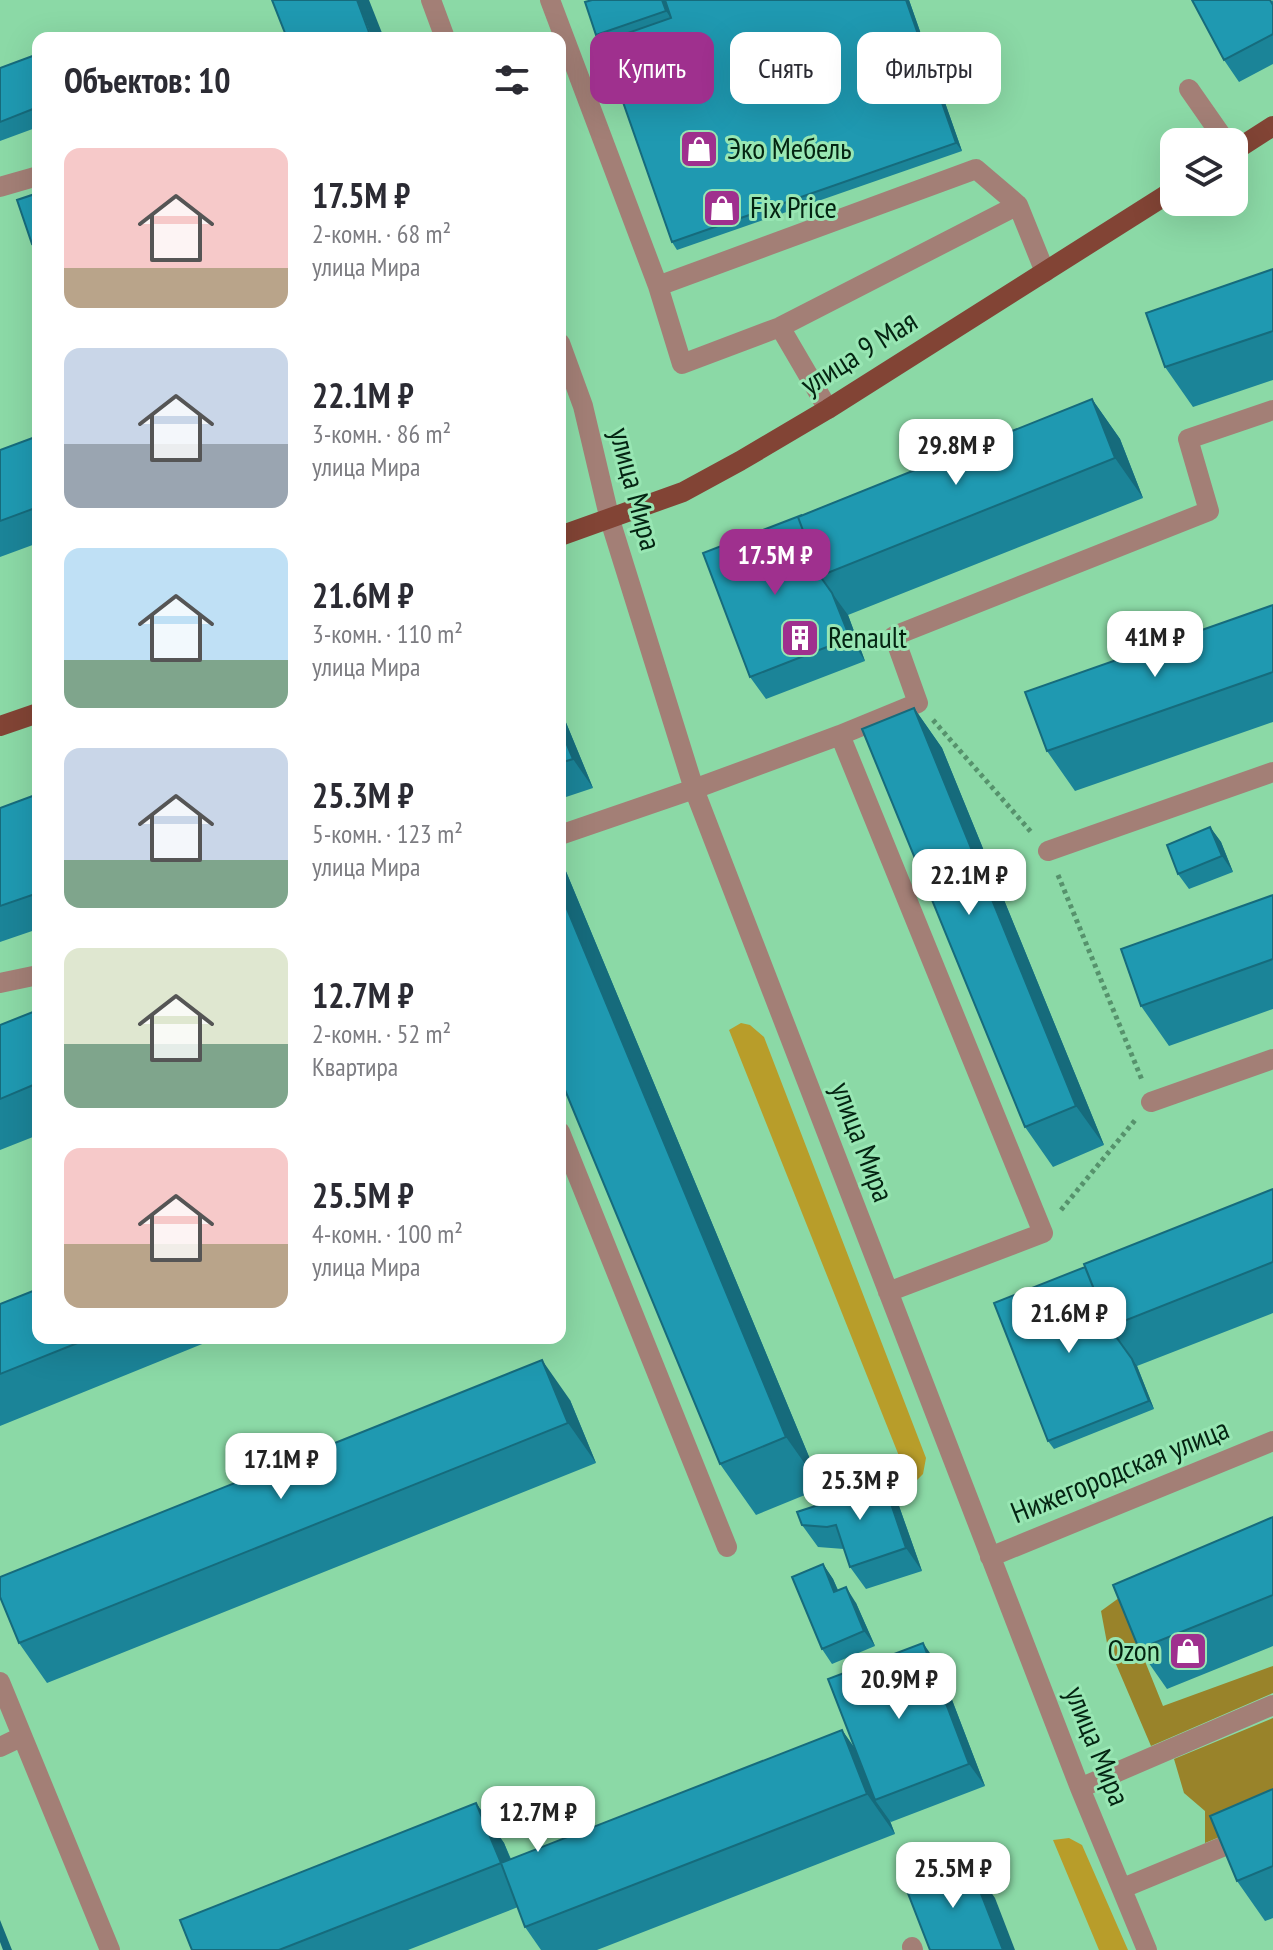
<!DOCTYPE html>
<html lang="ru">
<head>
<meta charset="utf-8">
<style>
  body { margin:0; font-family:"PT Sans Narrow",sans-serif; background:#f2f2f3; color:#2b2b33; height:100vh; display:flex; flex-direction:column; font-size:30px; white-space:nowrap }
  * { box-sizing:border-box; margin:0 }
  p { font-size:26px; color:#7c7c81 }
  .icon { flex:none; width:44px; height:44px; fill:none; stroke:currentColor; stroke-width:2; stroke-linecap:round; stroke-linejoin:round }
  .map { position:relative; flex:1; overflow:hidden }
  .sheet { position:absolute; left:32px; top:32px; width:534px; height:1312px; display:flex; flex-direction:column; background:#fff; border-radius:16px; box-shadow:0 8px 32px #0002 }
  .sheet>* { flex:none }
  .top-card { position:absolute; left:590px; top:32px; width:562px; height:72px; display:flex; gap:16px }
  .controls { position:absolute; left:1160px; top:128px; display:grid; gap:16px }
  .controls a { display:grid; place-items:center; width:88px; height:88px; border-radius:16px; background:#fff; box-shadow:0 8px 32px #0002; font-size:40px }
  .price { position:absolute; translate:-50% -68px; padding:0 18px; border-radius:16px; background:#fff; color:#222; font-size:26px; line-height:52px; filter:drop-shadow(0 2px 4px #0008) }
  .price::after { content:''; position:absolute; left:50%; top:48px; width:24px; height:18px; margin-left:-12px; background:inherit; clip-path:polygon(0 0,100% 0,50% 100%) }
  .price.active { background:#9f308e; color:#fff }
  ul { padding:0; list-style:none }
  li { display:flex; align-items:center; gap:24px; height:200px; padding:0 32px }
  li span { display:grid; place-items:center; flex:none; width:224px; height:160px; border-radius:16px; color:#555 }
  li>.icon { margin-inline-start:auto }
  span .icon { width:96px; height:96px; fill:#fffc; stroke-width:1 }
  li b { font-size:34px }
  h2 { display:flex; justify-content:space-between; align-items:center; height:96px; padding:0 32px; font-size:34px }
  .pill { padding:0 28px; border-radius:16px; background:#fff; box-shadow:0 8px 32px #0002; font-size:28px; line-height:72px }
  .pill.active { background:#9f308e; color:#fff }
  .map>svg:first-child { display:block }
  .green { fill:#b89d2a }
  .forest { fill:#99832a }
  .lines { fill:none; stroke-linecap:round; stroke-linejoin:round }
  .path { stroke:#56926c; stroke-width:5; stroke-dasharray:4 4; stroke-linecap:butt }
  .minor { stroke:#a37f76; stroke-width:20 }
  .major { stroke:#824435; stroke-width:20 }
  .wall { fill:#1b8498 }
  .shaded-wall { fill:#166b7c }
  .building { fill:#1f99b1; stroke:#166b7c; stroke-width:2 }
  .labels { text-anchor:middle; stroke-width:6; stroke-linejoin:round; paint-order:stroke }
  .poi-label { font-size:30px; fill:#042412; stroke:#98e6b3; text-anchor:start }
  .street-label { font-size:30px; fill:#042412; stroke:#98e6b3 }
</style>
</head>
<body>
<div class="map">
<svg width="1273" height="1950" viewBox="0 0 1273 1950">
  <rect width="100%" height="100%" fill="#8bd9a6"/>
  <path class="green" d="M741 1023 750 1025 764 1037 926 1458 923 1474 916 1481H909L729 1030Z
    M1069 1838 1082 1845 1128 1950H1099L1053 1840Z"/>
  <path class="forest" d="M1134 1587 1130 1624 1163 1706 1273 1666V1693L1151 1746 1107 1643 1101 1611Z
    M1273 1718V1815L1205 1843V1811L1184 1793 1174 1759Z"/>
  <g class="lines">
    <path class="path" d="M933 720 1032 833
      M1058 875 1142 1080
      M1061 1210 1136 1119"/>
    <path class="minor" d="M431 0 445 38
      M550 0 658 286 682 364 780 327 1018 205
      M1189 89 1226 142
      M0 187 38 176
      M658 286 976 169 1018 205 1045 272
      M780 327 828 409
      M560 343 583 406 610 520 694 789 1080 1788 1147 1950
      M840 735 918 703 894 636 1209 511 1188 439 1273 410
      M560 835 694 789 840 735 1043 1233 888 1292
      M1048 851 1273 772
      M0 983 38 975
      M1151 1102 1273 1059
      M560 1132 727 1547
      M990 1557 1273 1441
      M0 1682 110 1950
      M0 1747 21 1737
      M1080 1788 1273 1705
      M1123 1888 1273 1826
      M912 1947 913 1950"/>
    <path class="major" d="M1234 151 1273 126
      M560 536 683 492 740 461 828 409 1174 190
      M0 726 38 713"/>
  </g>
  <path class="wall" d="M909 0 962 151 677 250 672 242 602 42 596 35 585 2Z
    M1273 0V64L1239 82 1224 60Z
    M38 54V127L0 141V68Z
    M38 193V252L32 244Z
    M1273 269V380L1193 407 1165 367Z
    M1092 399 1120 439 1143 498 848 615 865 661 766 699 750 677 802 515Z
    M38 436V543L0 557V450Z
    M1273 605V722L1075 791 1047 751Z
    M560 708 593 788 560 799Z
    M914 708 942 748 1104 1145 1053 1167 1025 1127Z
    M38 794V929L0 942V808Z
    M1210 827 1221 842 1233 872 1189 889 1178 874Z
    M565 869 822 1488 756 1515 720 1464Z
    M1273 895V1009L1169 1046 1141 1006Z
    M38 1010V1135L0 1150V1025Z
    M1273 1189V1313L1137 1366 1154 1409 1054 1449 1048 1441 1085 1267Z
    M0 1304 38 1338H217L0 1426Z
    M570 1400 596 1463 47 1683 19 1643Z
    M899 1506 922 1571 866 1589 850 1567 844 1549 818 1547 802 1525Z
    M1273 1517V1646L1167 1689 1139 1649Z
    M823 1564 833 1579 838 1590 856 1603 875 1646 832 1664 822 1649Z
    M939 1666 985 1786 891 1822 890 1821 895 1834 597 1950H541L525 1927 518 1907 408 1950H192L476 1803 504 1843 511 1859 842 1730 855 1749Z
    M1273 1789V1918L1265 1921 1237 1881Z"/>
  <path class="shaded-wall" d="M357 0H369L384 38H372Z
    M662 0H666L677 26 666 11Z
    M906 0H909L962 151 956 143Z
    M1092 399 1120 439 1143 498 1115 458Z
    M832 593 848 615 865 661 850 638Z
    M560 708 593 788 573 759 560 728Z
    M914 708 942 748 1104 1145 1076 1106Z
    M1210 827 1221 842 1233 872 1222 856Z
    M560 862 565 869 822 1488 786 1437 560 892Z
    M1132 1359 1137 1366 1154 1409 1149 1401Z
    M542 1360 570 1400 596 1463 568 1423Z
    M884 1483 899 1506 922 1571 906 1548Z
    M823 1564 833 1579 845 1607 834 1592Z
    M846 1587 856 1603 875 1646 864 1631Z
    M923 1643 939 1666 985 1786 969 1764Z
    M842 1730 870 1770 875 1800 890 1821 895 1834 867 1794Z
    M476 1803 504 1843 528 1903 501 1863Z
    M967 1858 995 1898 1015 1950H1003Z
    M0 1920 12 1950H3L0 1942Z"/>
  <path class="building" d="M272 0H357L370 35 361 38H287Z
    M592 0H662L666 11 596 35 585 2Z
    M665 0H906L956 143 672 242 602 42 671 18Z
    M1192 0H1270L1273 5V34L1224 60Z
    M38 54V107L0 122V68Z
    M38 193V242L32 244 17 200Z
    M1273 269V331L1165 367 1146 313Z
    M1092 399 1115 458 820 576 798 517Z
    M38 436V507L0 521V450Z
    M802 515 798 517 820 576 832 593 850 638 750 677 703 553Z
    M1273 605V672L1047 751 1025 692Z
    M914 708 1076 1106 1025 1127 862 729Z
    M560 728 573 759 560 763Z
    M38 794V893L0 906V808Z
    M1210 827 1222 856 1178 874 1167 845Z
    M560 892 786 1437 720 1464 560 1078Z
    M1273 895V959L1141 1006 1121 949Z
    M38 1010V1083L0 1099V1025Z
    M1273 1189V1262L1109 1327 1084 1264Z
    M1085 1267 1109 1327 1132 1359 1149 1401 1048 1441 994 1303Z
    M38 1289V1338H90L0 1374V1304Z
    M542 1360 568 1423 19 1643 0 1597V1577Z
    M870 1481 884 1483 906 1548 850 1567 836 1525 827 1527 802 1525 797 1512 831 1501 835 1494Z
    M1273 1517V1595L1139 1649 1113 1585Z
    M823 1564 834 1592 846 1587 864 1631 822 1649 792 1577Z
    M923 1643 969 1764 875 1800 828 1679Z
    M842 1730 867 1794 525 1927 501 1863 279 1950H192L180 1920 476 1803 501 1863Z
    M1273 1789V1866L1237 1881 1210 1816Z
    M967 1858 1003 1950H930L904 1883Z"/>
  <defs>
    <g id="shop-square" transform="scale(2)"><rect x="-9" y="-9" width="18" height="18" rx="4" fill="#9f308e" stroke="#98e6b3"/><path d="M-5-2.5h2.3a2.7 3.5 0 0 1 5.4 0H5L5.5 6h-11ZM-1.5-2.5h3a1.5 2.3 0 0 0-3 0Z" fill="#fff"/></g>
    <g id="building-square" transform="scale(2)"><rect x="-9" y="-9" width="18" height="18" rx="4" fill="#9f308e" stroke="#98e6b3"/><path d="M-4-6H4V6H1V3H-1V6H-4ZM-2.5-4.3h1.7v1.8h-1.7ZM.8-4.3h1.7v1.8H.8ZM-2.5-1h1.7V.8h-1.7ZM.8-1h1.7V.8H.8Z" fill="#fff"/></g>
  </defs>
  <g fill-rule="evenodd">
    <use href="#shop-square" x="699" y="149"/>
    <use href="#shop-square" x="722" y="208"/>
    <use href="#building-square" x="800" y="638"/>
    <use href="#shop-square" x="1188" y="1651"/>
  </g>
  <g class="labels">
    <g class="poi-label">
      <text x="727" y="159">Эко Мебель</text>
      <text x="750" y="218">Fix Price</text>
      <text x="828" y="648">Renault</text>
      <text x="1160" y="1661" text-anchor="end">Ozon</text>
    </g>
    <g class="street-label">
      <text transform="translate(859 353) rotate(-32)" y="10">улица 9 Мая</text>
      <text transform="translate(635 489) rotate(75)" y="10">улица Мира</text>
      <text transform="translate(862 1142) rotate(69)" y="10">улица Мира</text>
      <text transform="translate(1120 1471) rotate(-22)" y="10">Нижегородская улица</text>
      <text transform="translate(1097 1746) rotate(68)" y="10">улица Мира</text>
    </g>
  </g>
</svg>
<div class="controls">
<a><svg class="icon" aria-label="layers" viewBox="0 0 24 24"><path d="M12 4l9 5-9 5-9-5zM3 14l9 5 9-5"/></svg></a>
</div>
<b class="price" style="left:956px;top:487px">29.8M ₽</b>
<b class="price active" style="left:775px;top:597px">17.5M ₽</b>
<b class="price" style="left:1155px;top:679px">41M ₽</b>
<b class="price" style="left:969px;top:917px">22.1M ₽</b>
<b class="price" style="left:1069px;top:1355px">21.6M ₽</b>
<b class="price" style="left:281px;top:1501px">17.1M ₽</b>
<b class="price" style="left:860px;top:1522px">25.3M ₽</b>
<b class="price" style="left:899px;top:1721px">20.9M ₽</b>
<b class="price" style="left:538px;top:1854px">12.7M ₽</b>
<b class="price" style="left:953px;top:1910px">25.5M ₽</b>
<div class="top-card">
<a class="pill active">Купить</a>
<a class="pill">Снять</a>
<a class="pill">Фильтры</a>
</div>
<section class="sheet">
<h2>Объектов: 10<svg class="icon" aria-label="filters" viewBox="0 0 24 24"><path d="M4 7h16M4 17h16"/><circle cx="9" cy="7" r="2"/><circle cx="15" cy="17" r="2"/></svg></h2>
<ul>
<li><span style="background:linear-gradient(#f6c9c9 75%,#b9a48a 0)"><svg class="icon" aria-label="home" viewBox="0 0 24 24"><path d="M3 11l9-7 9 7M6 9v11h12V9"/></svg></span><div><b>17.5M ₽</b><p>2-комн. · 68 m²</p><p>улица Мира</p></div></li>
<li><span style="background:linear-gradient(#c9d6e8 60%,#9aa5b1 0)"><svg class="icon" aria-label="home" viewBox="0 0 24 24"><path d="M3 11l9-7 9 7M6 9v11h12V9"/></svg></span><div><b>22.1M ₽</b><p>3-комн. · 86 m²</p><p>улица Мира</p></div></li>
<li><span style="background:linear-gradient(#bfe0f5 70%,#7fa58c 0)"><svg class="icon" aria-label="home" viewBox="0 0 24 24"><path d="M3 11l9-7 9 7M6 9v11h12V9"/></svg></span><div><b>21.6M ₽</b><p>3-комн. · 110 m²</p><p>улица Мира</p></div></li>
<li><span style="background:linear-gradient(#c9d6e8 70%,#7fa58c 0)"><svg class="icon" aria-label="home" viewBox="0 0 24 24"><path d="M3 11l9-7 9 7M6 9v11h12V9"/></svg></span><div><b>25.3M ₽</b><p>5-комн. · 123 m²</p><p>улица Мира</p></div></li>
<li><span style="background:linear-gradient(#dfe7d0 60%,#7fa58c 0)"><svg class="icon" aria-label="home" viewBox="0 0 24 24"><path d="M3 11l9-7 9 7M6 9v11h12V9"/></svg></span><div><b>12.7M ₽</b><p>2-комн. · 52 m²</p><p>Квартира</p></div></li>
<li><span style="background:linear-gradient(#f6c9c9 60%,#b9a48a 0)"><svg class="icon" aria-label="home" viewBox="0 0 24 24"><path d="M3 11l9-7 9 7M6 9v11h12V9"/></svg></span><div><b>25.5M ₽</b><p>4-комн. · 100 m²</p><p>улица Мира</p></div></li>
</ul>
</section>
</div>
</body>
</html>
